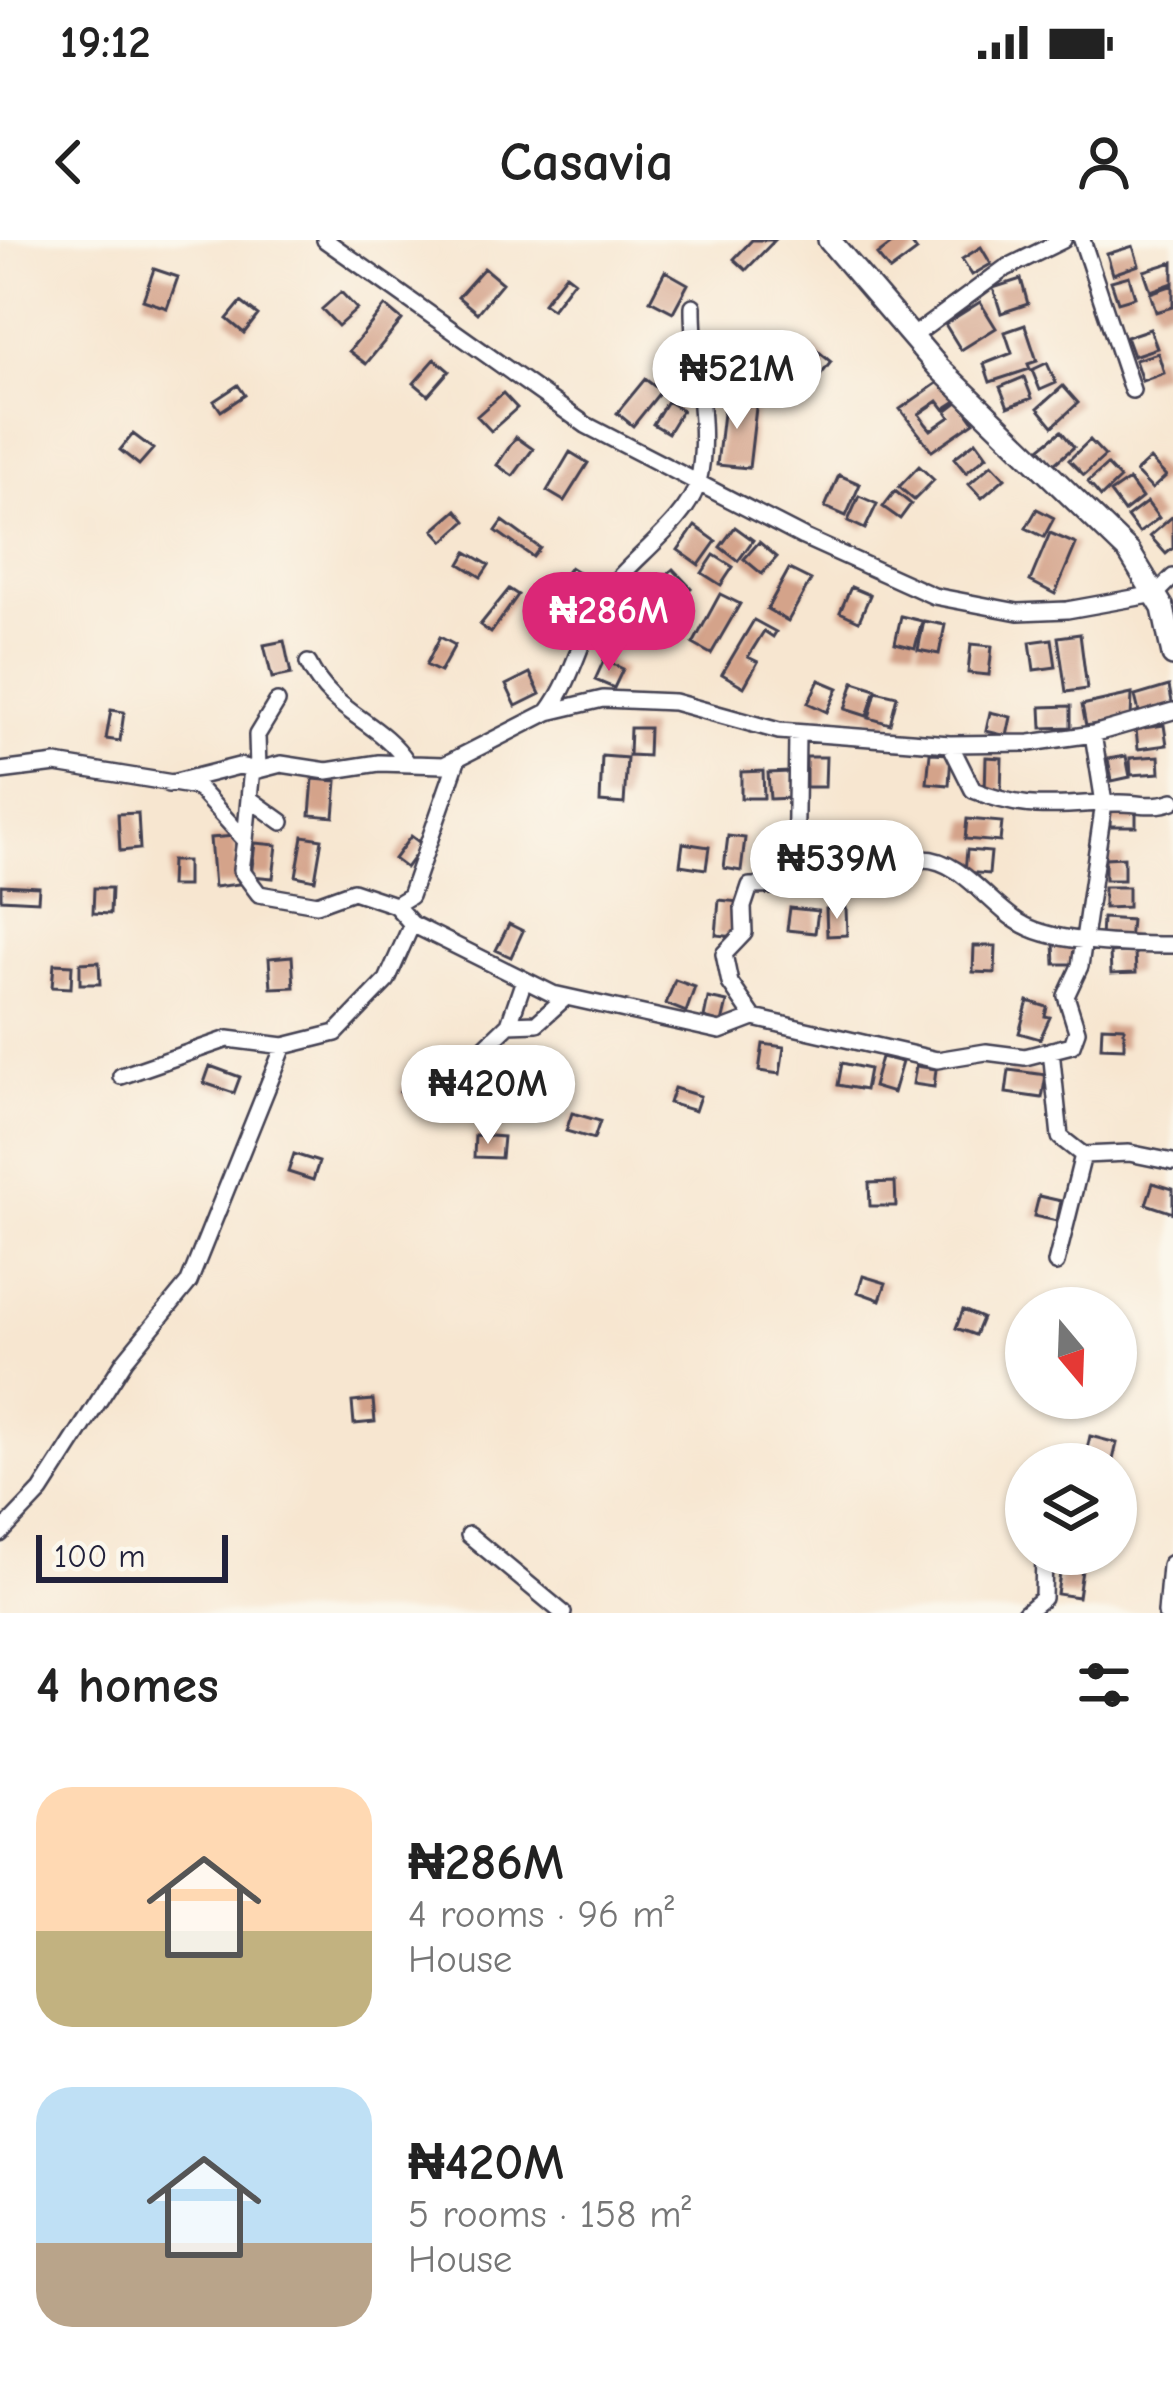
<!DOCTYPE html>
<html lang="en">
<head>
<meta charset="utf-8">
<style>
  body { margin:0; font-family:"Comic Neue",sans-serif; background:#f2f2f2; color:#222; height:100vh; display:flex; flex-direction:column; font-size:45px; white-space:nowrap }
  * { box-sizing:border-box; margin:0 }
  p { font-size:39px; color:#767676 }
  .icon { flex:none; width:66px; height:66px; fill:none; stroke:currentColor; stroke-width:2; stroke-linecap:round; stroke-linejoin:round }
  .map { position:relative; height:1373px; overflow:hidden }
  .details { display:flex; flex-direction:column; background:#fff; flex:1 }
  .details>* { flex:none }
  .needle { width:78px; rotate:161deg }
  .buttons { position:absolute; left:1005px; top:1047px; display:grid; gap:24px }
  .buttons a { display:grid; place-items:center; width:132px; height:132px; border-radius:50%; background:#fff; box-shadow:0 3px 9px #0004; font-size:60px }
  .scale { position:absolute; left:36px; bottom:30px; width:192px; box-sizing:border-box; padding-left:12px; border:6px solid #22223b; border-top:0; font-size:33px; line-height:42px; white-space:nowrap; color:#22223b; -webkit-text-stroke:9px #fbf7ec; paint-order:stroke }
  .price { position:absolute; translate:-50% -102px; padding:0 27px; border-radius:42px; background:#fff; color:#222; font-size:39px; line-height:78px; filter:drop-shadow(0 3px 6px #0008) }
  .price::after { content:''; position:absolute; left:50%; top:72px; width:36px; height:27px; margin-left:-18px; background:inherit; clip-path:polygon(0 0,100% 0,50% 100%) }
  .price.selected { background:#db2777; color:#fff }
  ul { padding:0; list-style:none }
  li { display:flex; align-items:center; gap:36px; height:300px; padding:0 36px }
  li span { display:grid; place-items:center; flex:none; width:336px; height:240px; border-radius:36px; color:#555 }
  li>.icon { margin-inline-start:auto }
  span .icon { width:144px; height:144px; fill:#fffc; stroke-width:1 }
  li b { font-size:51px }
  h2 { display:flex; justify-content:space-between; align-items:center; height:144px; padding:0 36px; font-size:51px }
  .status { display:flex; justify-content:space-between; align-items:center; height:84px; padding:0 60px; background:#fff; direction:ltr }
  .status svg { height:33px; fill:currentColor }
  header { display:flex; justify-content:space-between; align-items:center; height:156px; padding:0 36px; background:#fff; font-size:54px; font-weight:800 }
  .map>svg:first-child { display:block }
  .building { fill:#d4a38a }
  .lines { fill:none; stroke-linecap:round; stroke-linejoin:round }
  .street-casing { stroke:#423f51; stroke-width:20 }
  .secondary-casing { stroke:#423f51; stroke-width:26 }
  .street { stroke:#fff; stroke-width:15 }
  .secondary { stroke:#fff; stroke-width:21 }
</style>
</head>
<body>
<div class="status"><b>19:12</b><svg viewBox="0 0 49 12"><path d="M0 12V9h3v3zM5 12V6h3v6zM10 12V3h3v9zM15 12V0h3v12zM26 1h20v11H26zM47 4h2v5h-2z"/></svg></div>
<header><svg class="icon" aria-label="back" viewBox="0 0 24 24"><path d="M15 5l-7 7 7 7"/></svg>Casavia<svg class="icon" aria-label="person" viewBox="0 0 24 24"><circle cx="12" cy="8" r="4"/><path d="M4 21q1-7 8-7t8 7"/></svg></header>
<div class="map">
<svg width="1173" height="1373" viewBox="0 0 1173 1373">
  <rect width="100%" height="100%" fill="#fbf7ec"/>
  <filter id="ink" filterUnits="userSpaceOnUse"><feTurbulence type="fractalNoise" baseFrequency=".00833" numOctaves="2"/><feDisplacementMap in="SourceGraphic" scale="24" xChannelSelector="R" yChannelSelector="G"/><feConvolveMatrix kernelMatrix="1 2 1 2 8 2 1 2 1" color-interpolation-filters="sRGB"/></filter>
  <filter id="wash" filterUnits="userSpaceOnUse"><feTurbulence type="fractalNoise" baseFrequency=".004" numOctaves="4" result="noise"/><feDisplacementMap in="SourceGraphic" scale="48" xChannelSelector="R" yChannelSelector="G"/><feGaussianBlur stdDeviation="2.7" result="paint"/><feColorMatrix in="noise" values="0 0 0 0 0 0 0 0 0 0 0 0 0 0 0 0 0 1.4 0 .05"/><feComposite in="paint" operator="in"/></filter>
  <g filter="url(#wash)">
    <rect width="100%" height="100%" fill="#f7e6d0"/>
    <g id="blocks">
      <path class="building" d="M752 0H775L746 30 734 19Z
        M897 0H909L917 11 890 31 877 15Z
        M1133 6 1139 25 1113 34 1107 14Z
        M981 7 991 24 972 35 962 19Z
        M1173 22V43L1151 51 1144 31Z
        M484 28 502 43 477 73 458 57Z
        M154 29 178 37 167 68 143 60Z
        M665 31 688 44 673 72 650 60Z
        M566 34 574 40 552 69 543 63Z
        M1129 36 1135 57 1118 62 1111 41Z
        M1021 39 1028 64 1001 73 993 48Z
        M1173 45V67L1156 72 1150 53Z
        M341 52 357 69 338 86 322 69Z
        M241 62 258 75 244 93 227 79Z
        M980 62 996 88 961 110 945 84Z
        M385 66 402 80 366 124 349 111Z
        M1025 85 1037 121 1028 124 1030 129 990 142 984 124 1012 113 1005 92Z
        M1150 89 1157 108 1133 116 1126 97Z
        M813 107 831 122 812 146 794 131Z
        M1158 113 1164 133 1142 141 1135 120Z
        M435 119 449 131 428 155 414 143Z
        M1047 123 1056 143 1040 150 1032 130Z
        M1024 137 1032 158 1008 167 1000 147Z
        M645 139 661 151 633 186 617 173Z
        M943 139 958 160 944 169 938 161 919 174 926 184 931 190 950 177 946 171 959 161 974 182 932 211 900 169Z
        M238 145 245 155 221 171 214 161Z
        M1063 146 1078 163 1053 186 1038 168Z
        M503 153 517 168 491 191 477 176Z
        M725 156 757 159 749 228 717 225Z
        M667 161 682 170 668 193 653 184Z
        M1061 191 1074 207 1054 224 1040 208Z
        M133 194 153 209 139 225 120 210Z
        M516 197 533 209 513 236 497 225Z
        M1090 200 1105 216 1084 235 1069 220Z
        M976 201 987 216 966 233 954 218Z
        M570 212 588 223 564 261 547 251Z
        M1150 219 1166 236 1152 249 1136 232Z
        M992 224 1005 238 982 258 969 244Z
        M1107 225 1120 239 1101 257 1088 242Z
        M919 226 934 240 914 260 899 247Z
        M839 235 860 244 846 276 825 267Z
        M1129 240 1142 258 1124 272 1110 253Z
        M895 251 911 264 900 279 883 267Z
        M859 256 877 264 865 289 848 281Z
        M1147 262 1159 278 1139 293 1127 277Z
        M1037 269 1054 278 1044 297 1026 288Z
        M457 270 466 281 444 301 434 290Z
        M1173 276V308L1166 314 1150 296Z
        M503 281 540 308 533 317 496 291Z
        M695 286 716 301 699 325 678 310Z
        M735 287 753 300 738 321 720 307Z
        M1050 293 1076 304 1055 354 1030 341Z
        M759 302 777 317 762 334 744 319Z
        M467 312 489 325 481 337 460 324Z
        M714 315 733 327 721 345 702 333Z
        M570 327 591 340 579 359 557 345Z
        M673 329 691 348 676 361 658 342Z
        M789 329 811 340 788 381 767 369Z
        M851 347 870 355 859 381 840 372Z
        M509 349 518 355 491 393 480 385Z
        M720 354 740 364 711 414 693 404Z
        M559 355 579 364 569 386 549 377Z
        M901 376 922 381 915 408 895 403Z
        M754 380 776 392 773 397 764 391 748 417 758 422 744 447 722 434Z
        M924 381 945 385 939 414 918 410Z
        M1080 394 1087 449 1066 452 1058 397Z
        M440 397 455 405 440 432 426 425Z
        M1052 399 1056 427 1034 430 1030 402Z
        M284 401 291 434 272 438 264 405Z
        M971 404 992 406 989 435 968 433Z
        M604 420 623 429 614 448 595 440Z
        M530 433 540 454 516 466 506 445Z
        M819 440 838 448 827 472 808 463Z
        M854 442 876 449 867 476 845 469Z
        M1169 446 1173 467 1140 476 1135 456Z
        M876 451 897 456 890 484 869 478Z
        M1132 454 1131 477 1086 486 1082 465Z
        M1071 466V487L1042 488 1041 467Z
        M111 470 124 472 120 501 106 499Z
        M990 472 1011 477 1007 496 986 491Z
        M1164 485 1167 505 1138 509 1136 489Z
        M630 488H649L648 516 629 515Z
        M930 513 951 514 949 545 927 543Z
        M602 516 627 518 624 564 600 562Z
        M1126 516 1130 537 1112 541 1108 519Z
        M1159 516 1160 533 1131 535 1130 518Z
        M806 517H826L825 547H806Z
        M986 517 1002 518 1001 553H985Z
        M763 531 764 558H741V532Z
        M789 532 791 558 770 559 768 533Z
        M313 539 337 541 334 577 310 575Z
        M1136 565V586H1110V566Z
        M138 573 140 609 120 611 118 574Z
        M967 579 1002 582 1000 602 965 599Z
        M235 596 239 644 214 647 210 598Z
        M303 596 322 599 315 640 296 636Z
        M411 596 423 605 406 628 394 619Z
        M728 596 745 598 741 631 724 628Z
        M255 603 277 605 273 638 251 636Z
        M683 603 709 607 706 629 680 625Z
        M803 607 826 609 823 634 800 632Z
        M769 609H791V638H769Z
        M967 610 991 612 989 634 965 632Z
        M861 615 883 617 881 638 860 636Z
        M1124 617V640H1105V618Z
        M171 621H187V646H170Z
        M1 645 39 647 38 661 1 659Z
        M1104 647H1128V667L1104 668Z
        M94 648H111L110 674 93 673Z
        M719 660 740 662 736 697 716 695Z
        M790 668 818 671 815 693 787 690Z
        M846 668 847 695 827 696 826 669Z
        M1102 678 1131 680 1129 702 1101 700Z
        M509 684 523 691 511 717 496 710Z
        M1054 703H1076V724H1055Z
        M974 706H996L995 733 973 732Z
        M1135 711 1136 733 1111 734 1110 713Z
        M292 716 294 747 271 748 269 718Z
        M99 722 100 744H80V723Z
        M54 724 72 725 71 748 52 747Z
        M675 740 695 747 686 772 666 764Z
        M708 758 727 762 722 783 704 778Z
        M1028 761 1047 767 1045 776 1050 777 1040 799 1019 793Z
        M1102 786 1124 787V808L1101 807Z
        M763 804 784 807 780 834 759 831Z
        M881 817 902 822 893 853 873 847Z
        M842 823 869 829 865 850 838 845Z
        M210 826 240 837 234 853 204 843Z
        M916 826 936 829 934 847 913 844Z
        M1009 830 1046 835 1042 858 1006 853Z
        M412 837 431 851 419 867 400 852Z
        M674 848 700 856 695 871 669 863Z
        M572 873 600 881 594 899 566 891Z
        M475 895 503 897 501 918 474 917Z
        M294 914 319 922 313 940 288 932Z
        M895 942 896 966H870L869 943Z
        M1153 943 1173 949V973L1146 964Z
        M1039 956 1061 961 1057 981 1034 976Z
        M863 1036 886 1043 880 1060 858 1052Z
        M963 1070 982 1078 975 1095 956 1088Z
        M373 1160 375 1182 354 1184 352 1162Z
        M1090 1196 1117 1203 1112 1224 1085 1218Z
        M1061 1327 1082 1330 1078 1357 1057 1354Z"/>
    </g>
  </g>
  <g filter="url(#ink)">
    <use href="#blocks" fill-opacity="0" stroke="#423f51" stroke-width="3"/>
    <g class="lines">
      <g class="street-casing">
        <path id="street" d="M325 0 586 185 803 297 934 356 1018 372 1067 370 1156 354 1173 337
          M1082 0 1132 150
          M912 97 1004 29 1063 0
          M308 423C333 474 379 480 407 522
          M548 472C577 434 582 385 610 348 633 318 689 279 698 242 711 190 692 120 693 66
          M1093 494 1104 563 1080 726 1066 756 1077 791 1072 805 1025 817 986 812 937 820 754 778 730 743 724 714 744 693 743 667 750 646 886 643 922 619C961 618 991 668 1024 685 1058 704 1133 705 1173 705
          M950 504 973 550C1032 574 1058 563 1116 563 1137 562 1153 569 1173 561
          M258 530 257 495 277 462
          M0 531 56 524 197 547 245 600 241 630 259 654 317 664 353 651 395 665 412 684 553 754 720 791 754 778
          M168 544 239 526 258 530 281 524 327 531 379 523 444 525 548 472 603 459 674 462 779 491 950 504 1030 503 1093 494 1173 471
          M250 559 282 582
          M245 600 252 528
          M795 646 797 493
          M395 665 410 656 457 521
          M509 784 524 740
          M482 810 509 784 537 783 566 757
          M1051 810 1060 897 1083 915 1129 913 1173 922
          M121 836 228 799 284 806 336 793 387 740 412 684
          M1056 1023 1083 915
          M0 1294 41 1251 125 1120 189 1042 284 806
          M469 1295 563 1373
          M1025 1373 1043 1358 1044 1314"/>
      </g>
      <g class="secondary-casing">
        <path id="secondary" d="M829 0 939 128 1129 312 1163 368 1173 415
          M1169 1373 1173 1326"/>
      </g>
      <use href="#street" class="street"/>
      <use href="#secondary" class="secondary"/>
    </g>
  </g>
</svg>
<div class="buttons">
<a><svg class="needle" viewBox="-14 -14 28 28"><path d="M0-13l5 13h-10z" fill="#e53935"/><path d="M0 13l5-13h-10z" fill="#767676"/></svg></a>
<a><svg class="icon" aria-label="layers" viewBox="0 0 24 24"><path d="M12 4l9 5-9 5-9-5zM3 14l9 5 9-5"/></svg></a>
</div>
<div class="scale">100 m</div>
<b class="price" style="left:737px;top:192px">₦521M</b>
<b class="price selected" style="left:609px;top:434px">₦286M</b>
<b class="price" style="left:837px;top:682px">₦539M</b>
<b class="price" style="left:488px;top:907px">₦420M</b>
</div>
<section class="details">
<h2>4 homes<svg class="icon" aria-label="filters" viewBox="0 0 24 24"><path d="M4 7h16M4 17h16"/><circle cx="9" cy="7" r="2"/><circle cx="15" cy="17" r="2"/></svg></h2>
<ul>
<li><span style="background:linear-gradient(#ffd9b3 60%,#c2b280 0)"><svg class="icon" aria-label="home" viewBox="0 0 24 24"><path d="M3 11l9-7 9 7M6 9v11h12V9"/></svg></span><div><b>₦286M</b><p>4 rooms · 96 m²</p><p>House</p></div></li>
<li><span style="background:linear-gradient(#bfe0f5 65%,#b9a48a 0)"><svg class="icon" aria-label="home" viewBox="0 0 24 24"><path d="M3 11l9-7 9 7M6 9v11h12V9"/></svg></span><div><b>₦420M</b><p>5 rooms · 158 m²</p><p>House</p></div></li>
</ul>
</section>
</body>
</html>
